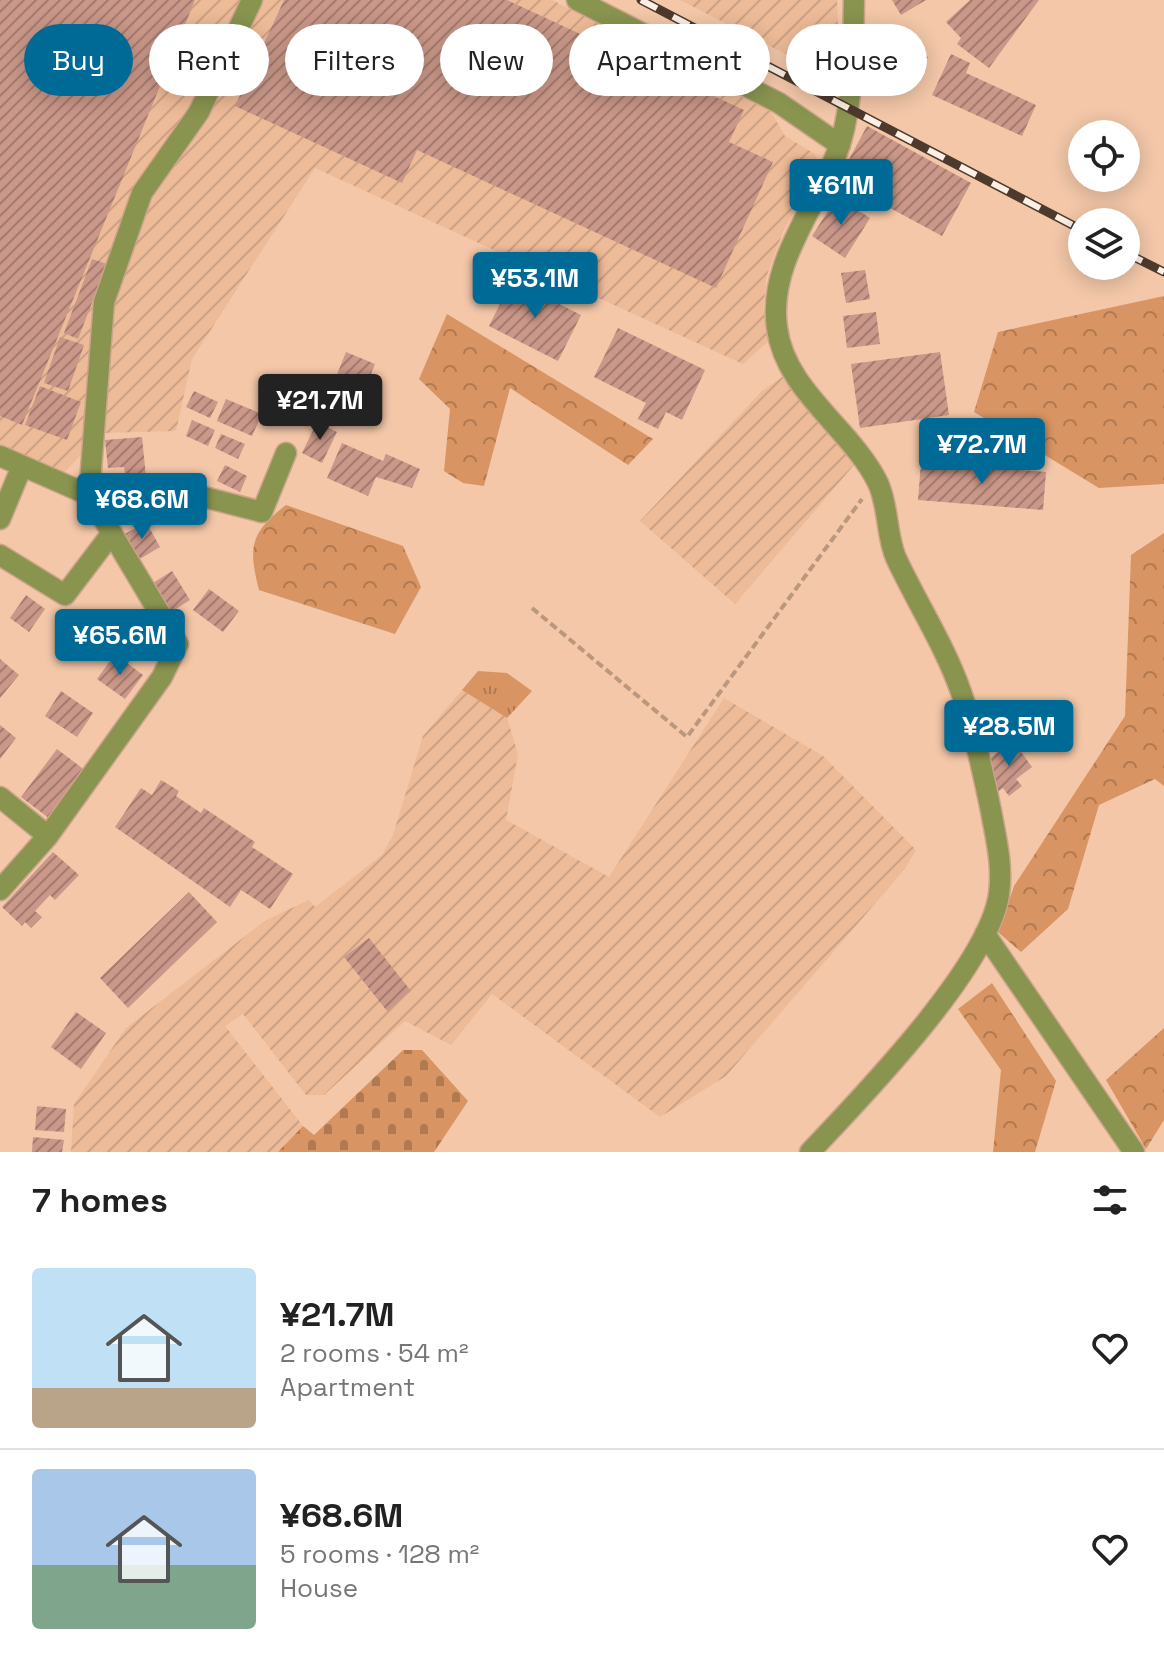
<!DOCTYPE html>
<html lang="en">
<head>
<meta charset="utf-8">
<style>
  body { margin:0; font-family:"Space Grotesk",sans-serif; background:#f2f2f2; color:#222; height:100vh; display:flex; flex-direction:column; font-size:30px; white-space:nowrap }
  * { box-sizing:border-box; margin:0 }
  p { font-size:26px; color:#767676 }
  .icon { flex:none; width:44px; height:44px; fill:none; stroke:currentColor; stroke-width:2; stroke-linecap:round; stroke-linejoin:round }
  .map { position:relative; height:1152px; overflow:hidden }
  .panel { display:flex; flex-direction:column; background:#fff; flex:1 }
  .panel>* { flex:none }
  .banner { position:absolute; left:24px; top:24px; width:1116px; height:72px; display:flex; gap:16px }
  .buttons { position:absolute; left:1068px; top:120px; display:grid; gap:16px }
  .buttons a { display:grid; place-items:center; width:72px; height:72px; border-radius:50%; background:#fff; box-shadow:0 4px 20px #0003; font-size:40px }
  .price { position:absolute; translate:-50% -68px; padding:0 18px; border-radius:8px; background:#006a97; color:#fff; font-size:26px; line-height:52px; filter:drop-shadow(0 2px 4px #0008) }
  .price::after { content:''; position:absolute; left:50%; top:48px; width:24px; height:18px; margin-left:-12px; background:inherit; clip-path:polygon(0 0,100% 0,50% 100%) }
  .price.selected { background:#222; color:#fff }
  ul { padding:0; list-style:none }
  li { display:flex; align-items:center; gap:24px; height:200px; padding:0 32px }
  li+li { border-top:2px solid #e0e0e0 }
  li span { display:grid; place-items:center; flex:none; width:224px; height:160px; border-radius:8px; color:#555 }
  li>.icon { margin-inline-start:auto }
  span .icon { width:96px; height:96px; fill:#fffc; stroke-width:1 }
  li b { font-size:34px }
  h2 { display:flex; justify-content:space-between; align-items:center; height:96px; padding:0 32px; font-size:34px }
  .chip { padding:0 28px; border-radius:36px; background:#fff; box-shadow:0 4px 20px #0003; font-size:28px; line-height:72px }
  .chip.selected { background:#006a97; color:#fff }
  .map>svg:first-child { display:block }
  .industrial { fill:url(#industrial-furrows) }
  .grass { fill:url(#grass-tufts) }
  .forest { fill:url(#forest-crowns) }
  .cemetery { fill:url(#cemetery-stones) }
  .building { fill:url(#building-hatch) }
  .lines { fill:none; stroke-linecap:round; stroke-linejoin:round }
  .minor-casing { stroke:#cba48a; stroke-width:23 }
  .path { stroke:#bb977e; stroke-width:4; stroke-dasharray:8 4; stroke-linecap:butt }
  .minor { stroke:#89944f; stroke-width:20 }
  .rail-casing { stroke:#4e3a2c; stroke-width:9 }
  .rail { stroke:#fcefe5; stroke-width:6; stroke-dasharray:18; stroke-linecap:butt }
</style>
</head>
<body>
<div class="map">
<svg width="1164" height="1152" viewBox="0 0 1164 1152">
  <defs>
    <pattern id="industrial-furrows" width="10" height="10" patternUnits="userSpaceOnUse" patternTransform="scale(2)"><rect width="10" height="10" fill="#eebb98"/><path d="M-1 1l2-2M0 10L10 0M9 11l2-2" fill="none" stroke="#cda183"/></pattern>
    <pattern id="grass-tufts" width="24" height="20" patternUnits="userSpaceOnUse" patternTransform="scale(2)"><rect width="24" height="20" fill="#d89462"/><path d="M3 7l-1-3M5 7V3M7 7l1-3M15 17l-1-3M17 17v-4M19 17l1-3" fill="none" stroke="#b07950"/></pattern>
    <pattern id="forest-crowns" width="20" height="18" patternUnits="userSpaceOnUse" patternTransform="scale(2)"><rect width="20" height="18" fill="#d89462"/><path d="M2 6a3 3 0 1 1 6 0M12 15a3 3 0 1 1 6 0" fill="none" stroke="#b07950"/></pattern>
    <pattern id="cemetery-stones" width="16" height="16" patternUnits="userSpaceOnUse" patternTransform="scale(2)"><rect width="16" height="16" fill="#d89462"/><path d="M2 7V4a2 2 0 0 1 4 0v3zM10 15v-3a2 2 0 0 1 4 0v3z" fill="#b07950"/></pattern>
    <pattern id="building-hatch" width="6" height="6" patternUnits="userSpaceOnUse" patternTransform="scale(2)"><rect width="6" height="6" fill="#ca9788"/><path d="M-1 1l2-2M0 6l6-6M5 7l2-2" fill="none" stroke="#a57b6f"/></pattern>
  </defs>
  <rect width="100%" height="100%" fill="#f3c7a8"/>
  <path class="industrial" d="M0 0H240L97 304 91 444 61 476 0 450Z
    M260 0H552L771 112 785 136 815 154 819 166 783 232 767 275 763 310 771 339 743 364 315 168 192 359 176 431 104 433 111 305 150 197Z
    M680 0H837L840 82Z
    M785 375 854 465 735 604 640 521 762 391Z
    M462 690 507 718 518 754 506 820 609 877 724 698 823 756 916 850 904 870 726 1076 660 1117 492 994 451 1045 405 1021 324 1095H306L243 1014 225 1026 303 1126 278 1152H71L74 1104 126 1028 266 920 309 900 315 907 382 855 393 835 423 736Z"/>
  <path class="grass" d="M478 671 507 673 532 691 507 718 462 690Z"/>
  <path class="forest" d="M1164 296V484L1099 488 974 412 998 332Z
    M447 314 653 439 628 465 510 388 484 486 463 483 444 471 450 409 419 379Z
    M286 505 403 546 421 587 395 634 259 590C248 547 250 533 286 505Z
    M1164 533V786L1155 779 1099 805 1068 909 1021 952 998 932 1014 886 1125 716 1131 555Z
    M992 983 1056 1081 1035 1152H993L1001 1070 958 1009Z
    M1164 1028V1120L1146 1149 1106 1080Z"/>
  <path class="cemetery" d="M403 1050H422L468 1101 434 1152H278L303 1126 314 1135Z"/>
  <path class="building" d="M0 0H195L22 425 0 416Z
    M284 0H507L744 110 729 142 773 162 716 288 417 150 402 183 235 106Z
    M892 0H926L901 15Z
    M970 0H1039L989 68 957 44 961 38 946 22Z
    M870 44H885V68H871Z
    M921 46 928 58 914 67 907 55Z
    M951 54 970 63 966 73 1036 105 1022 136 932 95Z
    M867 126 971 183 942 236 838 180Z
    M837 197 870 218 845 258 812 236Z
    M92 259 107 264 78 339 64 333Z
    M865 270 870 299 846 303 841 273Z
    M512 280 581 315 558 361 489 326Z
    M876 312 880 344 847 348 843 316Z
    M618 328 705 370 682 420 666 412 658 429 638 419 646 403 594 377Z
    M60 337 84 345 68 391 44 383Z
    M346 352 375 364 365 389 336 377Z
    M940 352 949 415 860 428 851 364Z
    M40 386 81 402 67 440 25 425Z
    M194 391 218 402 210 418 186 407Z
    M226 399 262 414 252 436 217 421Z
    M192 420 215 430 208 446 186 436Z
    M317 422 337 432 322 463 302 453Z
    M221 434 245 444 238 459 215 448Z
    M142 437 146 477 126 479 124 467 108 468 105 440Z
    M342 443 383 461 386 454 420 469 412 488 376 477 368 496 327 478Z
    M921 462 1046 472 1043 510 918 500Z
    M225 465 247 476 240 492 217 481Z
    M146 522 160 547 138 560 123 535Z
    M172 571 190 600 171 612 153 583Z
    M209 589 239 611 223 632 193 610Z
    M26 595 45 609 29 632 10 618Z
    M115 654 143 675 125 699 97 679Z
    M0 659 19 675 0 698Z
    M61 691 93 713 77 737 45 716Z
    M996 714 1012 738 996 748 981 724Z
    M0 725 16 738 0 759Z
    M1013 741 1032 767 1016 779 1022 786 1009 796 1003 788 996 793 989 759Z
    M57 749 86 771 50 819 21 797Z
    M161 780 179 791 176 796 201 813 204 808 255 842 252 847 293 874 270 909 241 890 230 907 115 827 141 788 152 795Z
    M53 852 79 875 55 900 50 895 35 911 42 917 31 928 25 922 22 926 2 907Z
    M189 892 217 922 128 1008 100 978Z
    M369 938 411 991 387 1011 344 957Z
    M76 1012 106 1033 81 1069 51 1047Z
    M37 1106 66 1109 64 1132 35 1130Z
    M33 1137 64 1140 62 1152H32Z"/>
  <g class="lines">
    <g class="minor-casing">
      <path id="minor" d="M577 0 779 103 840 145
        M0 456 89 495 178 644 162 677 48 836 0 890
        M89 495 104 302 142 193 199 112 252 0
        M96 506 165 487 262 512 286 453
        M0 519 22 466
        M0 555 65 595 112 533
        M0 797 48 836
        M985 934 1134 1152
        M810 1152C862 1097 989 966 999 894 1003 865 996 839 991 811 983 772 974 730 961 692 945 646 917 603 896 558 886 535 889 507 878 483 851 428 785 391 777 328 767 260 822 202 841 141 854 96 853 47 854 0"/>
    </g>
    <path class="path" d="M532 608 687 737 862 499"/>
    <use href="#minor" class="minor"/>
    <g class="rail-casing">
      <path id="rail" d="M641 0 1082 230
        M1126 253 1164 272"/>
    </g>
    <use href="#rail" class="rail"/>
  </g>
</svg>
<div class="buttons">
<a><svg class="icon" aria-label="locate" viewBox="0 0 24 24"><circle cx="12" cy="12" r="6"/><path d="M12 2v4M12 18v4M2 12h4M18 12h4"/></svg></a>
<a><svg class="icon" aria-label="layers" viewBox="0 0 24 24"><path d="M12 4l9 5-9 5-9-5zM3 14l9 5 9-5"/></svg></a>
</div>
<b class="price" style="left:841px;top:227px">¥61M</b>
<b class="price" style="left:535px;top:320px">¥53.1M</b>
<b class="price selected" style="left:320px;top:442px">¥21.7M</b>
<b class="price" style="left:982px;top:486px">¥72.7M</b>
<b class="price" style="left:142px;top:541px">¥68.6M</b>
<b class="price" style="left:120px;top:677px">¥65.6M</b>
<b class="price" style="left:1009px;top:768px">¥28.5M</b>
<div class="banner">
<a class="chip selected">Buy</a>
<a class="chip">Rent</a>
<a class="chip">Filters</a>
<a class="chip">New</a>
<a class="chip">Apartment</a>
<a class="chip">House</a>
</div>
</div>
<section class="panel">
<h2>7 homes<svg class="icon" aria-label="filters" viewBox="0 0 24 24"><path d="M4 7h16M4 17h16"/><circle cx="9" cy="7" r="2"/><circle cx="15" cy="17" r="2"/></svg></h2>
<ul>
<li><span style="background:linear-gradient(#bfe0f5 75%,#b9a48a 0)"><svg class="icon" aria-label="home" viewBox="0 0 24 24"><path d="M3 11l9-7 9 7M6 9v11h12V9"/></svg></span><div><b>¥21.7M</b><p>2 rooms · 54 m²</p><p>Apartment</p></div><svg class="icon" aria-label="heart" viewBox="0 0 24 24"><path d="M12 20l-8-8c-3-5 5-10 8-4 3-6 11-1 8 4z"/></svg></li>
<li><span style="background:linear-gradient(#a9c7e8 60%,#7fa58c 0)"><svg class="icon" aria-label="home" viewBox="0 0 24 24"><path d="M3 11l9-7 9 7M6 9v11h12V9"/></svg></span><div><b>¥68.6M</b><p>5 rooms · 128 m²</p><p>House</p></div><svg class="icon" aria-label="heart" viewBox="0 0 24 24"><path d="M12 20l-8-8c-3-5 5-10 8-4 3-6 11-1 8 4z"/></svg></li>
</ul>
</section>
</body>
</html>
